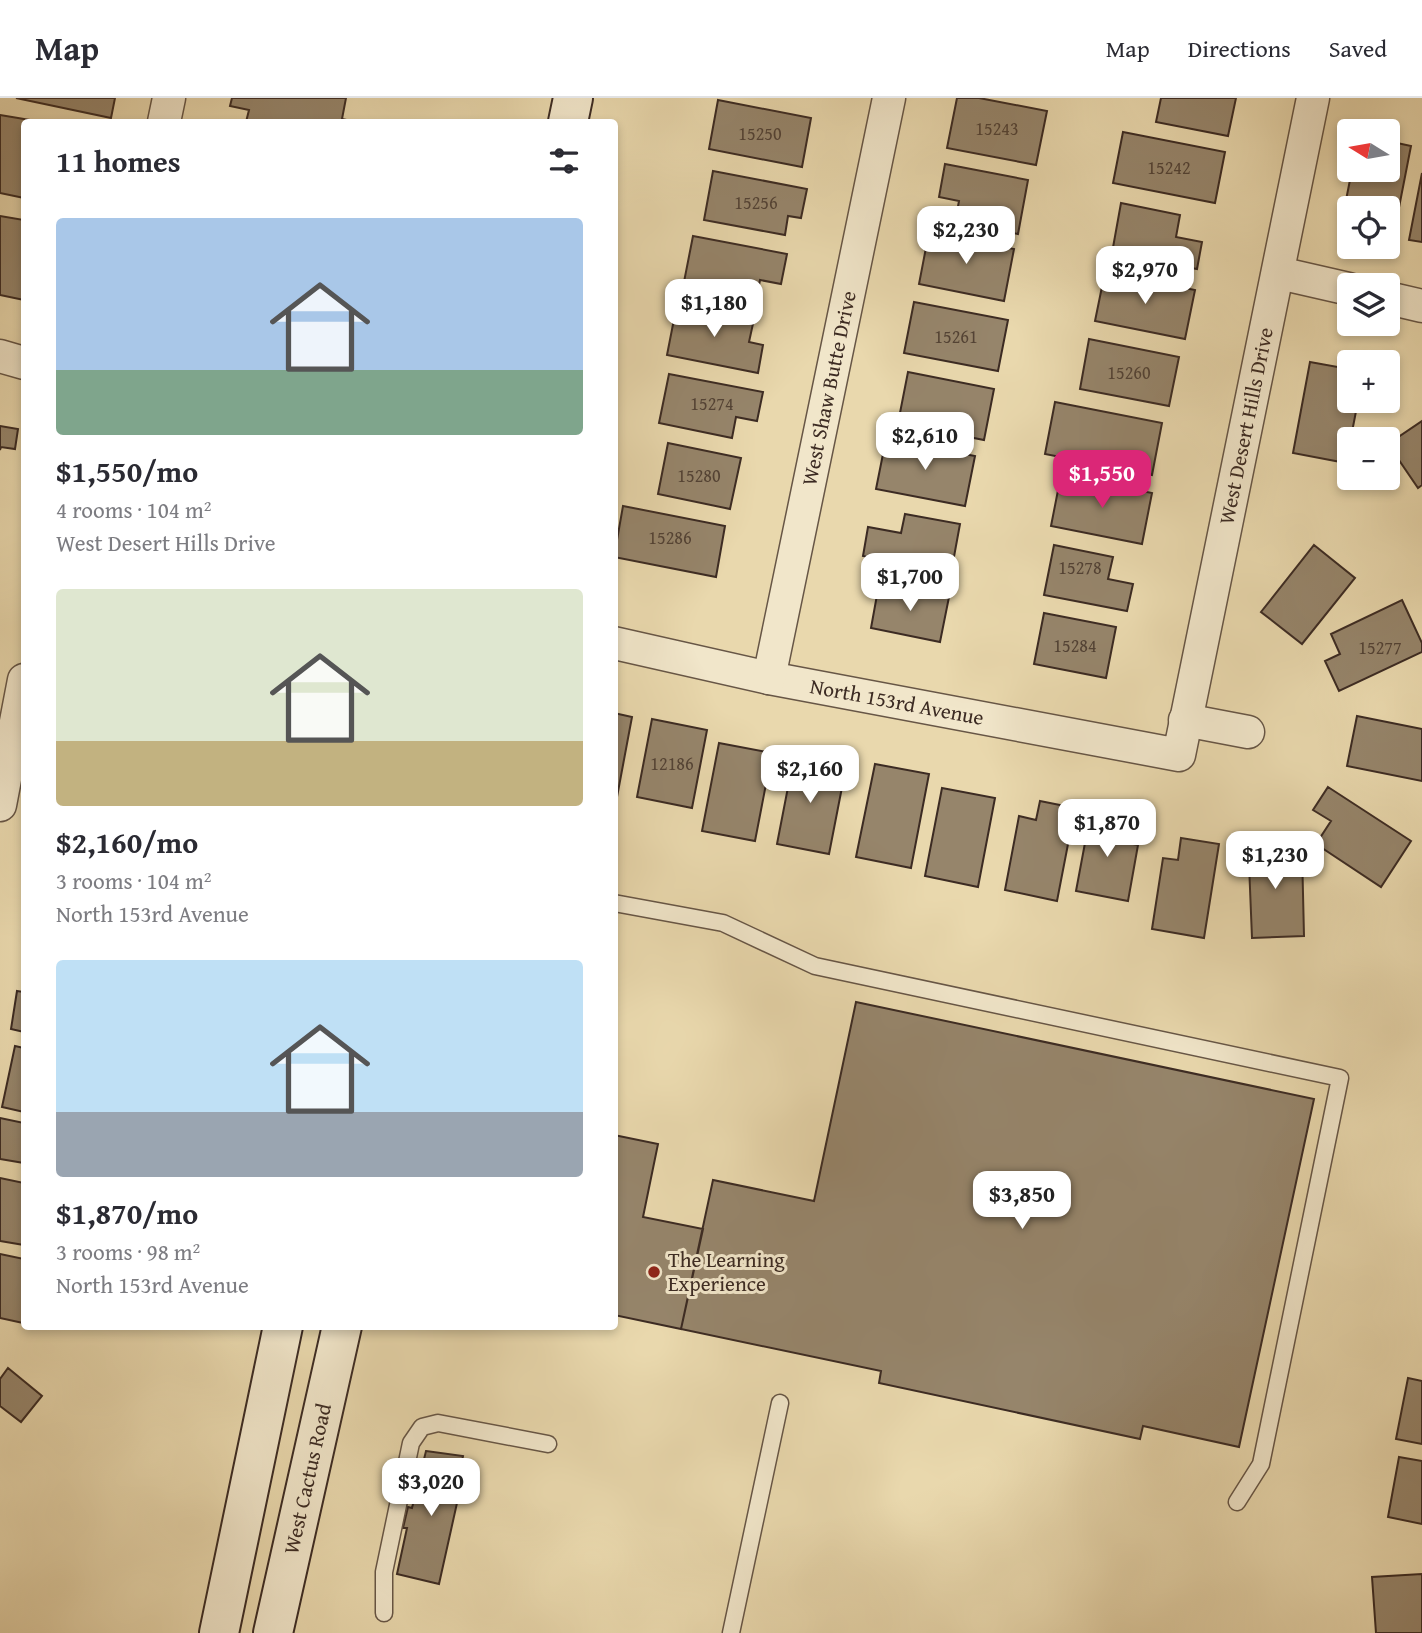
<!DOCTYPE html>
<html lang="en">
<head>
<meta charset="utf-8">
<style>
  body { margin:0; font-family:"Gentium Book Plus",serif; background:#f2f2f3; color:#2b2b33; height:100vh; display:flex; flex-direction:column; font-size:26px; white-space:nowrap }
  * { box-sizing:border-box; margin:0 }
  p { font-size:23px; color:#7c7c81 }
  .icon { flex:none; width:38px; height:38px; fill:none; stroke:currentColor; stroke-width:2; stroke-linecap:round; stroke-linejoin:round }
  .map { position:relative; flex:1; overflow:hidden }
  .drawer { position:absolute; left:21px; top:21px; width:597px; height:1211px; display:flex; flex-direction:column; background:#fff; border-radius:7px; box-shadow:0 4px 10px #0003 }
  .drawer>* { flex:none }
  .needle { width:46px; rotate:281deg }
  .controls { position:absolute; left:1337px; top:21px; display:grid; gap:14px }
  .controls a { display:grid; place-items:center; width:63px; height:63px; border-radius:7px; background:#fff; box-shadow:0 4px 10px #0003; font-size:35px }
  .price { position:absolute; translate:-50% -60px; padding:0 16px; border-radius:14px; background:#fff; color:#222; font-size:23px; line-height:46px; filter:drop-shadow(0 2px 4px #0008) }
  .price::after { content:''; position:absolute; left:50%; top:42px; width:21px; height:16px; margin-left:-10px; background:inherit; clip-path:polygon(0 0,100% 0,50% 100%) }
  .price.on { background:#db2777; color:#fff }
  ul { padding:0; list-style:none }
  li { display:grid; align-content:center; gap:14px; height:371px; padding:0 35px }
  li span { display:grid; place-items:center; height:217px; border-radius:7px; color:#555 }
  li>.icon { margin-inline-start:auto }
  span .icon { width:126px; height:126px; fill:#fffc; stroke-width:1 }
  li b { font-size:30px }
  h2 { display:flex; justify-content:space-between; align-items:center; height:84px; padding:0 35px; font-size:30px }
  header { display:flex; align-items:center; gap:42px; box-sizing:border-box; height:98px; padding:0 35px; background:#fff; border-bottom:2px solid #e1e1e2 }
  header strong { font-size:33px }
  nav { display:flex; gap:38px; margin-inline-start:auto; font-size:24px }
  .map>svg:first-child { display:block }
  .building { fill:#96856b; stroke:#3c2b23; stroke-width:2 }
  .lines { fill:none; stroke-linecap:round; stroke-linejoin:round }
  .service-casing { stroke:#675646; stroke-width:19 }
  .minor-casing { stroke:#675646; stroke-width:35 }
  .secondary-casing { stroke:#3c2b23; stroke-width:42 }
  .service { stroke:#f1e6ca; stroke-width:16 }
  .minor { stroke:#f1e6ca; stroke-width:32 }
  .secondary { stroke:#f1e6ca; stroke-width:38 }
  .poi-dot { fill:#8f2418; stroke:#f1e6ca; stroke-width:2.5 }
  .labels { text-anchor:middle; stroke-width:6; stroke-linejoin:round; paint-order:stroke }
  .number-label { font-size:18px; fill:#524235 }
  .street-label { font-size:21px; fill:#3c2b23; stroke:#f1e6ca }
  .poi-label { font-size:21px; fill:#3c2b23; stroke:#f1e6ca; text-anchor:start }
</style>
</head>
<body>
<header>
<strong>Map</strong>
<nav><a>Map</a><a>Directions</a><a>Saved</a></nav>
</header>
<div class="map">
<svg width="1422" height="1535" viewBox="0 0 1422 1535">
  <rect width="100%" height="100%" fill="#e9d8ad"/>
  <filter id="stains"><feTurbulence type="fractalNoise" baseFrequency=".00286" numOctaves="4"/><feColorMatrix values="0 0 0 0 .2 0 0 0 0 .09 0 0 0 0 .02 0 0 0 .5 -.17"/></filter>
  <radialGradient id="worn" r=".72"><stop offset=".6" stop-color="#630" stop-opacity="0"/><stop offset="1" stop-color="#630" stop-opacity=".3"/></radialGradient>
  <path class="building" d="M16 0H115L111 20Z
    M232 0H346L342 21 356 24H246L249 12 230 8Z
    M957 0H979L1047 13 1036 67 947 50Z
    M1161 0H1236L1228 38 1156 24Z
    M718 2 811 20 802 69 709 51Z
    M0 17 42 24H24V100L0 95Z
    M1123 34 1225 54 1215 105 1113 85Z
    M1388 43 1411 48 1394 135 1388 134V110H1367V106L1346 102 1352 72H1388Z
    M945 66 1028 82 1018 136 955 124 959 103 939 99Z
    M713 73 807 91 801 120 788 118 785 137 704 122Z
    M1422 75V144L1409 142Z
    M1121 105 1180 117 1176 139 1202 144 1197 171 1112 155Z
    M0 118 24 122V202L0 197Z
    M929 134 1014 151 1004 203 919 186Z
    M693 138 787 156 781 186 760 182 756 203 683 189Z
    M1105 174 1195 192 1185 241 1095 223Z
    M914 204 1008 222 998 273 904 255Z
    M677 206 754 221 749 244 763 247 758 275 667 257Z
    M1089 241 1179 259 1169 308 1080 291Z
    M1310 264 1349 271V303H1358L1346 365 1293 355Z
    M908 274 994 291 984 342 898 325Z
    M669 276 763 294 757 323 736 319 732 340 659 325Z
    M1055 304 1162 325 1152 377 1045 356Z
    M1422 323V387L1418 390 1388 346Z
    M0 328 18 331 15 351 1 349 0 352Z
    M886 341 975 358 965 408 876 391Z
    M668 345 741 360 730 411 658 396Z
    M1061 377 1152 395 1142 446 1051 428Z
    M623 408 725 428 716 479 614 459Z
    M905 416 960 426 951 475 863 458 868 429 901 435Z
    M1054 447 1113 459 1108 481 1133 486 1127 513 1044 497Z
    M1314 447 1355 480 1302 546 1261 514Z
    M879 486 949 499 940 544 871 530Z
    M1402 502 1422 545V554L1339 593 1325 563 1340 556 1331 536Z
    M1044 515 1116 529 1106 580 1034 566Z
    M614 615 632 619 617 699H614Z
    M1357 618 1422 631V683L1347 668Z
    M652 621 707 632 692 710 637 699Z
    M719 645 772 655 755 743 702 733Z
    M795 653 824 658 821 675 844 679 829 756 777 746Z
    M875 666 929 676 911 770 856 759Z
    M1328 689 1411 743 1381 789 1316 746 1331 723 1313 712Z
    M942 690 995 700 978 789 925 778Z
    M1040 703 1075 710 1057 803 1005 792 1019 718 1036 722Z
    M1091 713 1122 719 1118 743 1138 747 1128 803 1076 793Z
    M1181 740 1219 746 1204 840 1152 831 1163 760 1178 762Z
    M1275 740V754L1302 753 1304 838 1252 840 1248 741Z
    M17 893 24 894V934L11 931Z
    M856 904 1314 1001 1239 1349 1143 1328 1140 1341 879 1285 881 1273 681 1231 713 1082 814 1103Z
    M15 948 24 950V1014L2 1009Z
    M0 1020 24 1025V1065L0 1061Z
    M614 1037 658 1046 643 1119 703 1131 681 1231 614 1217Z
    M0 1080 24 1085V1147L0 1143Z
    M0 1156 24 1161 23 1225 0 1220Z
    M8 1270 42 1298 21 1324 0 1308V1281Z
    M1408 1280 1422 1283V1346L1396 1341Z
    M426 1353 463 1358 459 1377 463 1378 439 1486 397 1476 407 1430H403L408 1409 412 1410Z
    M1399 1359 1422 1363V1426L1388 1419Z
    M1422 1476V1535H1376L1372 1479Z"/>
  <g class="lines">
    <g class="service-casing">
      <path id="service" d="M614 805 723 825 815 868 1340 980 1261 1366 1237 1404
        M384 1515V1474L411 1345 422 1329 438 1325 548 1346
        M731 1535 780 1305"/>
    </g>
    <g class="minor-casing">
      <g id="minor">
        <path d="M164 24 169 0"/>
        <path d="M1279 175 1349 191"/>
        <path d="M1388 200 1422 208"/>
        <path d="M0 258 24 265"/>
        <path id="s1" d="M614 545 769 580 1179 657 1313 0"/>
        <path id="s2" d="M769 580 889 0"/>
        <path d="M1185 622 1248 634"/>
        <path d="M0 707 24 582"/>
      </g>
    </g>
    <g class="secondary-casing">
      <g id="secondary">
        <path d="M568 24 573 0"/>
        <path d="M219 1535 283 1228"/>
        <path id="s3" d="M273 1535 342 1228"/>
      </g>
    </g>
    <use href="#service" class="service"/>
    <use href="#minor" class="minor"/>
    <use href="#secondary" class="secondary"/>
  </g>
  <circle class="poi-dot" cx="654" cy="1174" r="7"/>
  <g class="labels">
    <g class="number-label">
      <text x="997" y="37">15243</text>
      <text x="760" y="42">15250</text>
      <text x="1169" y="76">15242</text>
      <text x="756" y="111">15256</text>
      <text x="956" y="245">15261</text>
      <text x="1129" y="281">15260</text>
      <text x="712" y="312">15274</text>
      <text x="699" y="384">15280</text>
      <text x="670" y="446">15286</text>
      <text x="1080" y="476">15278</text>
      <text x="1075" y="554">15284</text>
      <text x="1380" y="556">15277</text>
      <text x="672" y="672">12186</text>
    </g>
    <g class="street-label">
      <text dy="7" stroke="none"><textPath href="#s2" startOffset="296">West Shaw Butte Drive</textPath></text>
      <text dy="7" stroke="none"><textPath href="#s1" startOffset="912">West Desert Hills Drive</textPath></text>
      <text dy="7" stroke="none"><textPath href="#s1" startOffset="289">North 153rd Avenue</textPath></text>
      <text dy="7" stroke="none"><textPath href="#s3" startOffset="158">West Cactus Road</textPath></text>
    </g>
    <g class="poi-label">
      <text x="668" y="1169">The Learning<tspan x="668" dy="24">Experience</tspan></text>
    </g>
  </g>
  <rect width="100%" height="100%" filter="url(#stains)"/>
  <rect width="100%" height="100%" fill="url(#worn)"/>
</svg>
<div class="controls">
<a><svg class="needle" viewBox="-14 -14 28 28"><path d="M0-13l5 13h-10z" fill="#e53935"/><path d="M0 13l5-13h-10z" fill="#7c7c81"/></svg></a>
<a><svg class="icon" aria-label="locate" viewBox="0 0 24 24"><circle cx="12" cy="12" r="6"/><path d="M12 2v4M12 18v4M2 12h4M18 12h4"/></svg></a>
<a><svg class="icon" aria-label="layers" viewBox="0 0 24 24"><path d="M12 4l9 5-9 5-9-5zM3 14l9 5 9-5"/></svg></a>
<a>+</a>
<a>−</a>
</div>
<b class="price" style="left:966px;top:168px">$2,230</b>
<b class="price" style="left:1145px;top:208px">$2,970</b>
<b class="price" style="left:714px;top:241px">$1,180</b>
<b class="price" style="left:925px;top:374px">$2,610</b>
<b class="price on" style="left:1102px;top:412px">$1,550</b>
<b class="price" style="left:910px;top:515px">$1,700</b>
<b class="price" style="left:810px;top:707px">$2,160</b>
<b class="price" style="left:1107px;top:761px">$1,870</b>
<b class="price" style="left:1275px;top:793px">$1,230</b>
<b class="price" style="left:1022px;top:1133px">$3,850</b>
<b class="price" style="left:431px;top:1420px">$3,020</b>
<section class="drawer">
<h2>11 homes<svg class="icon" aria-label="filters" viewBox="0 0 24 24"><path d="M4 7h16M4 17h16"/><circle cx="9" cy="7" r="2"/><circle cx="15" cy="17" r="2"/></svg></h2>
<ul>
<li><span style="background:linear-gradient(#a9c7e8 70%,#7fa58c 0)"><svg class="icon" aria-label="home" viewBox="0 0 24 24"><path d="M3 11l9-7 9 7M6 9v11h12V9"/></svg></span><div><b>$1,550/mo</b><p>4 rooms · 104 m²</p><p>West Desert Hills Drive</p></div></li>
<li><span style="background:linear-gradient(#dfe7d0 70%,#c2b280 0)"><svg class="icon" aria-label="home" viewBox="0 0 24 24"><path d="M3 11l9-7 9 7M6 9v11h12V9"/></svg></span><div><b>$2,160/mo</b><p>3 rooms · 104 m²</p><p>North 153rd Avenue</p></div></li>
<li><span style="background:linear-gradient(#bfe0f5 70%,#9aa5b1 0)"><svg class="icon" aria-label="home" viewBox="0 0 24 24"><path d="M3 11l9-7 9 7M6 9v11h12V9"/></svg></span><div><b>$1,870/mo</b><p>3 rooms · 98 m²</p><p>North 153rd Avenue</p></div></li>
</ul>
</section>
</div>
</body>
</html>
